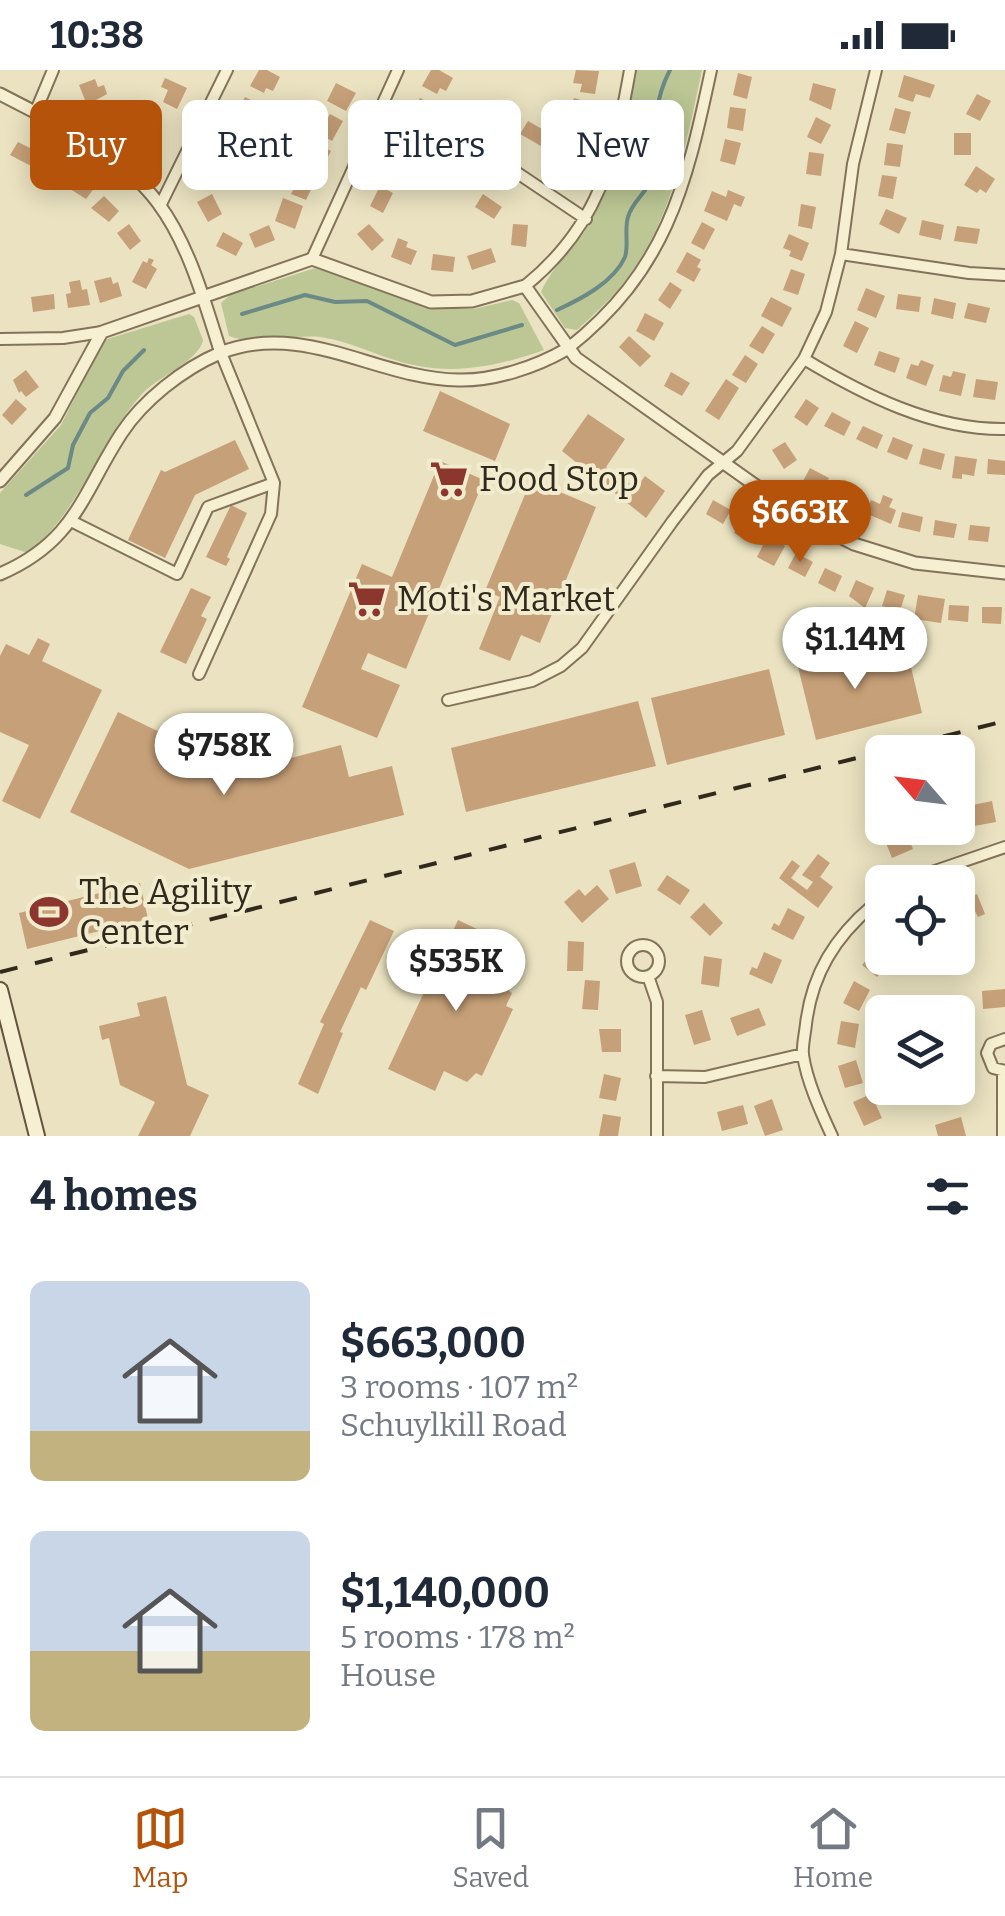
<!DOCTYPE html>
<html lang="en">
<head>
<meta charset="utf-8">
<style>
  body { margin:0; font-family:Bitter,serif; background:#f2f2f3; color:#1f2937; height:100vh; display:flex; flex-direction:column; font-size:38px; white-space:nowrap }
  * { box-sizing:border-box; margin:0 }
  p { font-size:32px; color:#747a83 }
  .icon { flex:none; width:55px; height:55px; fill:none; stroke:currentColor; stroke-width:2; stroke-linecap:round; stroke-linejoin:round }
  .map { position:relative; height:1066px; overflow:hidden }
  .panel { display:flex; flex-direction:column; background:#fff; flex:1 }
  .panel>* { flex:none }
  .banner { position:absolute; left:30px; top:30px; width:945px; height:90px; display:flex; gap:20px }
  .needle { width:65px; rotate:298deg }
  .controls { position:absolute; left:865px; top:665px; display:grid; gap:20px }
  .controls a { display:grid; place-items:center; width:110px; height:110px; border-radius:15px; background:#fff; box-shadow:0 5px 25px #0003; font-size:50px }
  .price { position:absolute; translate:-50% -85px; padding:0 22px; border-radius:35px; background:#fff; color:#222; font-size:32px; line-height:65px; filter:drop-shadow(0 2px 5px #0008) }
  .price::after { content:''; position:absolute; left:50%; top:60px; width:30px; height:22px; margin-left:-15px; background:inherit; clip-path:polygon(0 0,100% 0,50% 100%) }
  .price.current { background:#b45309; color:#fff }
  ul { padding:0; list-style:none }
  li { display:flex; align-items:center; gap:30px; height:250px; padding:0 30px }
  li span { display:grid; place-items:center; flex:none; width:280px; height:200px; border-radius:15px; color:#555 }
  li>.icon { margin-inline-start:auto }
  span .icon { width:120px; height:120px; fill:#fffc; stroke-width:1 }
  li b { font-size:42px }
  h2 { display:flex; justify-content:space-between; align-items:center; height:120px; padding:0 30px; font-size:42px }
  .tag { padding:0 35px; border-radius:15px; background:#fff; box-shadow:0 5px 25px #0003; font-size:35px; line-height:90px }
  .tag.current { background:#b45309; color:#fff }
  .status { display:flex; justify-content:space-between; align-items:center; height:70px; padding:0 50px; background:#fff; direction:ltr }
  .status svg { height:28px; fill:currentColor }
  .tabs { display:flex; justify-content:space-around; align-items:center; height:140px; border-top:2px solid #e0e1e3; background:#fff; font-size:28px; color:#747a83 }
  .tabs a { display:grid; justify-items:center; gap:5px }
  .tabs .current { color:#b45309 }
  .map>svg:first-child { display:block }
  .green { fill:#bcc795 }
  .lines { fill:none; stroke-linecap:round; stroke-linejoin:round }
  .stream { stroke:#6b8985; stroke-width:4 }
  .building { fill:#c6a078 }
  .minor-casing { stroke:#827359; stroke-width:14 }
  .tertiary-casing { stroke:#827359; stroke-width:15 }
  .secondary-casing { stroke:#64543d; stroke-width:18 }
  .minor { stroke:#f6efd2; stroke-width:10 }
  .tertiary { stroke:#f6efd2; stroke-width:11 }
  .secondary { stroke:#f6efd2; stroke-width:14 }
  .rail { stroke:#32291d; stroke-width:4; stroke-dasharray:18 18; stroke-linecap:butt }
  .labels { text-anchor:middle; stroke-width:8; stroke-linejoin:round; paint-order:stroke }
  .poi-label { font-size:35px; fill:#32291d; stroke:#f2eccf; text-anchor:start }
</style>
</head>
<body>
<div class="status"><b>10:38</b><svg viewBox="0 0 49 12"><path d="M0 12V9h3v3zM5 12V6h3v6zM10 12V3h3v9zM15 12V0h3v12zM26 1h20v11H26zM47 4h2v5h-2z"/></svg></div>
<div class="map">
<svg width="1005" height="1066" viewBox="0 0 1005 1066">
  <rect width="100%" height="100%" fill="#eae2c0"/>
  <path class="green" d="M637 0H702C686 75 671 155 621 216 608 232 592 246 577 260L565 258 541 222C553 194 577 177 591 151 618 103 627 53 637 0Z
    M315 198 431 237 474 239 512 230 519 233 544 280C496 297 451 306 401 292 375 285 347 270 320 267 292 264 254 276 229 266L221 233 230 225Z
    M189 244 194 247 203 270C199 291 157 307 141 325 98 374 80 441 28 483L0 474V423L61 355 104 270Z"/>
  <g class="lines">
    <path class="stream" d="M557 240C581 229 614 212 625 187 629 175 624 160 628 147 632 130 653 119 653 100 654 65 653 32 670 0
      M242 244 305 225 335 232 367 231 455 275 522 255
      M26 425 68 398 73 375 90 343 108 328 123 301 144 280"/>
  </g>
  <path class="building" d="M259 0H267L280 7 273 21 266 18 264 23 250 16Z
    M431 0H439L453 8 446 21 440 18 437 24 422 16Z
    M576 0 599 1 595 24 580 22 582 14 573 13Z
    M738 3 752 7 747 29 733 25Z
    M904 5 935 15 930 28 916 24 913 32 898 27Z
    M165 8 187 18 177 39 163 32 168 20 161 17Z
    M95 9 98 17 104 15 107 24 87 35 79 15Z
    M336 13 356 23 346 41 327 31Z
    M813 13 836 19 831 40 809 30Z
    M977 24 991 31 980 51 966 44Z
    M245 27 260 35 249 55 235 47Z
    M420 28 433 35 422 55 409 48Z
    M574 28 594 34 588 55 575 51 577 43 570 41Z
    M116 32 134 45 125 58 107 45Z
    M730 37 746 39 743 61 727 58Z
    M895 38 911 42 905 64 889 60Z
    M330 44 343 51 332 71 319 64Z
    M816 47 831 55 821 74 807 67Z
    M502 50 508 64 488 74 481 60Z
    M528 51 549 63 541 76 520 64Z
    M158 52 162 68 142 73 139 57Z
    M234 55 247 62 236 82 223 76Z
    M406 57 420 63 411 84 397 77Z
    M954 63H971V85H954Z
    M725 69 741 73 735 95 720 91Z
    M18 72 38 82 31 96 10 85Z
    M315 73 331 81 320 101 306 93 309 88 301 84 305 75 312 79Z
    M580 73V90H558V74Z
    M887 73 903 75 900 97 884 95Z
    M809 82 824 84 821 106 806 104Z
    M46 86 65 96 57 111 38 100Z
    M220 87 233 94 222 114 209 107Z
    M393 88 406 95 396 114 383 107Z
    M464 91 479 94 474 116 460 113Z
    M976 96 995 109 986 123 980 119 977 123 964 115Z
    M299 102 316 109 306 130 291 124 294 118 287 115 292 103 297 105Z
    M76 104 95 117 86 129 67 117Z
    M882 105 897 107 893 129 878 126Z
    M380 116 393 123 383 143 370 136Z
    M728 120 745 127 741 137 734 134 727 151 704 141 712 121 726 127Z
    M212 124 222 144 208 152 197 132Z
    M483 124 502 137 494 149 475 137Z
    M104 126 119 141 109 152 91 138Z
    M283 128 303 136 295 159 275 151Z
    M801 134 816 137 812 159 798 156Z
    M886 139 907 148 899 164 879 154Z
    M922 150 944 155 941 170 919 165Z
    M702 152 715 159 704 180 691 173Z
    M129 154 141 171 130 180 117 163Z
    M369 154 384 170 372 181 357 164Z
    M513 154 528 155 526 177 511 175Z
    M269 155 275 170 255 178 249 164Z
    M957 156 980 159 977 174 954 171Z
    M223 162 243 173 236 186 216 176Z
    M789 164 809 173 802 191 789 186 791 181 783 178Z
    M398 168 408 172 406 177 417 181 411 195 391 187Z
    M491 178 496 192 472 200 467 186Z
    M687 182 701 190 697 197 701 199 694 212 676 202Z
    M433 184 455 187 453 202 431 200Z
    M149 188 154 190 151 195 157 199 146 219 132 212 143 191 147 193Z
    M791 199 805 204 798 225 783 220Z
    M111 207 113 214 118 212 122 226 100 233 94 211Z
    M80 210 82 220 87 219 90 235 68 238 66 224 71 223 69 212Z
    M670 212 682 220 670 239 658 230Z
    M866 218 885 226 876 248 857 240Z
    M54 224 55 239 33 242 31 227Z
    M898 224 921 227 919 242 896 239Z
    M771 227 792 238 782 257 761 246Z
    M934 228 956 233 953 249 931 244Z
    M968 233 990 238 986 253 964 248Z
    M645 243 664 253 654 271 636 261Z
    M855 251 869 258 857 283 843 276Z
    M762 256 775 264 763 284 749 276Z
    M629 266 651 286 640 297 619 277Z
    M879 281 900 288 895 303 874 295Z
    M745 285 758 294 746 313 732 305Z
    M921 290 934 295 926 316 906 308 911 294 918 296Z
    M26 300 39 317 26 327 21 321 19 323 13 310Z
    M953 301 966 304 961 326 939 321 943 305 951 307Z
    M671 302 690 313 682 326 664 316Z
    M726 309 739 318 719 350 705 341Z
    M976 309 998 312 995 330 973 327Z
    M440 321 510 354 495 391 423 361Z
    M16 329 27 339 12 355 2 345Z
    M806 329 819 338 807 356 794 347Z
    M832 342 851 352 844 366 824 356Z
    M588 344 625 369 606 397 636 418 645 406 665 421 646 448 562 381Z
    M863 356 883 365 877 379 856 369Z
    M893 367 913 375 907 390 887 382Z
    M235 370 249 399 195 425 165 488 128 470 161 400 165 402Z
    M785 372 797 390 784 399 772 380Z
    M923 378 945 384 941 400 919 394Z
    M955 386 977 389 974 406 962 404V409L952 408Z
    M988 389 1005 391V405L987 404Z
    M440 391 484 410 406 599 368 583 361 599 400 615 377 668 302 637 362 494 392 507Z
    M810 398 829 408 822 422 803 411Z
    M531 410 596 437 540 573 521 565 510 591 479 579 500 527 485 521Z
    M840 415 859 426 852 439 833 429Z
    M883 425 893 429 889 437 896 440 891 454 865 443 871 430 880 434Z
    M713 430 731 440 723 454 706 444Z
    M231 435 247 443 227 487 230 489 226 496 206 487Z
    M902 442 923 447 920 462 898 457Z
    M741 450 756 457 749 471 734 463Z
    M935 450 957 454 954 468 933 465Z
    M970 455 990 457 988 472 968 470Z
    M767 467 785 476 774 496 757 487Z
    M796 483 813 492 805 507 788 498Z
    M825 498 842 506 835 522 818 513Z
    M856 510 874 518 865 538 849 526Z
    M191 518 211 527 201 546 207 549 186 594 160 582Z
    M887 520 905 525 900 541 882 536Z
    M918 525 945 529 941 553 914 549Z
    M949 535 969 536 968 552 948 550Z
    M982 537H1002L1001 554 982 553Z
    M38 568 50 574 42 591 102 620 40 749 2 731 29 675 0 662V586L6 574 29 585Z
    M833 574 835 580 850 575 857 602 871 598 869 593 879 590 881 596 909 589 922 643 816 670 796 589 822 582 821 577Z
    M769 599 785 665 667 695 651 628Z
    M638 631 656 696 466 742 451 678Z
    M118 642 241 701 341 675 349 707 392 696 404 745 189 799 70 742Z
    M992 731 996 752 958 759V738Z
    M923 758H947L950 766 929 774Z
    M907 764 913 779 892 788 886 773Z
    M818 784 830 793 820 807 833 817 818 838 779 808 792 790 800 796 791 808 807 820 813 812 802 805Z
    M635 792 642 816 616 824 609 800Z
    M667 805 690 820 680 835 657 820Z
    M140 813 148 849 27 879 19 843Z
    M597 815 609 829 582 853 564 832 579 819 585 826Z
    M977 824 985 844 978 847 975 841 962 846 958 833Z
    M704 833 723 853 710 866 690 847Z
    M788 838 805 847 793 870 771 859 774 853 779 856Z
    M370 850 394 861 366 920 361 917 340 962 343 963 318 1024 298 1014 324 954 320 952Z
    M458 850 500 870 493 884 497 887 488 907 510 918 509 921 512 923 506 936 513 939 482 1006 476 1003 467 1012 444 1001 435 1021 388 999Z
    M568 871 584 872 583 901H567Z
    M878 876 882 880V888H893L877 907 862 895Z
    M764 882 782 890 772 914 749 904 752 897 757 899Z
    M704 886 722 889 719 917 701 914Z
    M585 910 600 911 598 940 582 939Z
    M854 911 870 920 859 941 843 933Z
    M1005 919V937L983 939 982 921Z
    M166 926 187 1015 209 1025 190 1066H138L155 1032 120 1015 109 968 102 970 99 956 140 946 137 933Z
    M759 938 766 955 737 966 730 948Z
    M702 940 711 970 694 975 685 945Z
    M841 951 859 954 855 978 837 974Z
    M599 959H621V982H602Z
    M856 990 863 1013 845 1018 838 996Z
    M604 1004 621 1008 616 1031 599 1028Z
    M871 1024 882 1048 864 1056 853 1032Z
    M772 1029 783 1060 765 1066 754 1036Z
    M743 1035 748 1054 722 1061 717 1042Z
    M603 1044 621 1047 618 1066H599Z
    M961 1047 966 1066H938L935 1055Z"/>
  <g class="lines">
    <g class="minor-casing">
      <path id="minor" d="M35 43 53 0
        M513 100 586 149
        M160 136 227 0
        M841 184 969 203 1005 205
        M312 189 398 0
        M525 216C599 156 614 90 630 0
        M1 269 63 268 102 262
        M567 279C666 201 686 118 711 0
        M804 289C864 325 933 360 1005 359
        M71 451 177 504 208 437 274 413
        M199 604 271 444 274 413 221 283
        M448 630 532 611 561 596 582 578 672 452 708 405 737 381 804 289 826 242 841 184 853 94 876 0
        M923 805 1005 777
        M627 891a16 16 0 1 1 32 0a16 16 0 1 1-32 0Z
        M648 906 657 932V1066
        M1005 969 991 974 987 983 993 998 1005 1001
        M656 1006 705 1007 803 984
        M832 1066C821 1042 807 1012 803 985 802 976 805 964 806 954 812 904 835 867 873 835
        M1003 1066V1001"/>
    </g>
    <g class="tertiary-casing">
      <path id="tertiary" d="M0 24C57 54 118 80 158 133 190 176 205 234 221 283
        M0 411 55 348 102 262 312 189 431 232 472 231 525 216 576 288 797 445 854 474 915 493 1005 503
        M0 504C75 472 82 424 121 364 143 330 183 299 220 283 304 250 377 309 458 310 494 311 536 297 567 279"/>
    </g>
    <g class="secondary-casing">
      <path id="secondary" d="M0 920 37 1066"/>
    </g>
    <use href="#minor" class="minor"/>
    <use href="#tertiary" class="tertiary"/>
    <use href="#secondary" class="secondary"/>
    <path class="rail" d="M0 902 1005 651"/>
  </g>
  <defs>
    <g id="supermarket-bare" transform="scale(3)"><path d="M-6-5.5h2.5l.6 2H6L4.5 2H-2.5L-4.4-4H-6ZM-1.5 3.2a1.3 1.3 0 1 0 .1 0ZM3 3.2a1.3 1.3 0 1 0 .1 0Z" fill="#8d362e" stroke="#f2eccf" stroke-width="2.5" paint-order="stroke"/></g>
    <g id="stadium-bare" transform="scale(3)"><path d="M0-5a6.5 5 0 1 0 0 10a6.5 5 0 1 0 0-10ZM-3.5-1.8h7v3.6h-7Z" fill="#8d362e" stroke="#f2eccf" stroke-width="2.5" paint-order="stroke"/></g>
  </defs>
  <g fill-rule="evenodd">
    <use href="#supermarket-bare" x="449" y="409"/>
    <use href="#supermarket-bare" x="367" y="529"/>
    <use href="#stadium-bare" x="49" y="842"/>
  </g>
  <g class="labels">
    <g class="poi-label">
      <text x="479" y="421">Food Stop</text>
      <text x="397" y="541">Moti's Market</text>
      <text x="79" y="834">The Agility<tspan x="79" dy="40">Center</tspan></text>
    </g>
  </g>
</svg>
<div class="controls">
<a><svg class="needle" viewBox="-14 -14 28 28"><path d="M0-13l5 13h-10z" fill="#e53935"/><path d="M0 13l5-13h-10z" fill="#747a83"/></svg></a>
<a><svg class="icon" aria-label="locate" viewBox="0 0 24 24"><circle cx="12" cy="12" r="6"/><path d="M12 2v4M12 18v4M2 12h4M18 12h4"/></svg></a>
<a><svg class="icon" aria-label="layers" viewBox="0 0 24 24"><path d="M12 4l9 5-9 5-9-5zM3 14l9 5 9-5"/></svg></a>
</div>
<b class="price current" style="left:800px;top:495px">$663K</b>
<b class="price" style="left:855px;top:622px">$1.14M</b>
<b class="price" style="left:224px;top:728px">$758K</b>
<b class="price" style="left:456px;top:944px">$535K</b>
<div class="banner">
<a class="tag current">Buy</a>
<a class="tag">Rent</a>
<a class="tag">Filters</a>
<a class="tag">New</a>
</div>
</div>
<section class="panel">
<h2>4 homes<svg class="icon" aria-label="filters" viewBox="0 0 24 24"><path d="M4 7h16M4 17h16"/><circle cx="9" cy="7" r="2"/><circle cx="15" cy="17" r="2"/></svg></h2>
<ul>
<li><span style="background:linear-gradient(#c9d6e8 75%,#c2b280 0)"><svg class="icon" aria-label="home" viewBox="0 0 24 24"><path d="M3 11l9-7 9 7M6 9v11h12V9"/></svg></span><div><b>$663,000</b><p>3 rooms · 107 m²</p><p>Schuylkill Road</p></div></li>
<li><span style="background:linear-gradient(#c9d6e8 60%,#c2b280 0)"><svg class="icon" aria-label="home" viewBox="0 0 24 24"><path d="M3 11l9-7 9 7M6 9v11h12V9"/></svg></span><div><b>$1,140,000</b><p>5 rooms · 178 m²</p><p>House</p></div></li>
</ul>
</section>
<nav class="tabs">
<a class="current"><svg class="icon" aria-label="map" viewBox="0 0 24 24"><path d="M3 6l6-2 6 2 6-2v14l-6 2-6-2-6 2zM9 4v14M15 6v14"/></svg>Map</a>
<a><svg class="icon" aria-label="saved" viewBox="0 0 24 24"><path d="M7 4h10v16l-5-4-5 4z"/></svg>Saved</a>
<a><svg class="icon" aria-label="home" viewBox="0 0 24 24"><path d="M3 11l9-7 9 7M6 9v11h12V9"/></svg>Home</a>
</nav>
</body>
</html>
